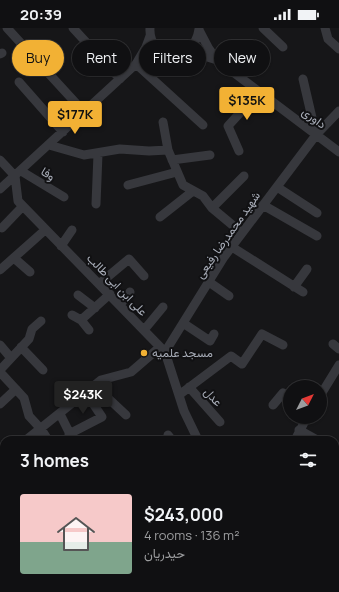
<!DOCTYPE html>
<html lang="en">
<head>
<meta charset="utf-8">
<style>
  body { margin:0; font-family:Manrope,Vazirmatn,sans-serif; background:#1e1e20; color:#f1f3f6; height:100vh; display:flex; flex-direction:column; font-size:15px; white-space:nowrap }
  * { box-sizing:border-box; margin:0 }
  p { font-size:13px; color:#9c9d9f }
  .icon { flex:none; width:22px; height:22px; fill:none; stroke:currentColor; stroke-width:2; stroke-linecap:round; stroke-linejoin:round }
  .map { position:relative; flex:1; overflow:hidden }
  .panel { position:absolute; left:0px; top:408px; width:339px; height:156px; display:flex; flex-direction:column; background:#101012; border-radius:12px 12px 0 0; box-shadow:0 1px 3px #0004,0 0 0 1px #303032 }
  .panel>* { flex:none }
  .guide { position:absolute; left:12px; top:12px; width:315px; height:36px; display:flex; gap:8px }
  .needle { width:26px; rotate:48deg }
  .controls { position:absolute; left:283px; top:352px; display:grid; gap:8px }
  .controls a { display:grid; place-items:center; width:44px; height:44px; border-radius:50%; background:#101012; box-shadow:0 1px 3px #0004,0 0 0 1px #303032; font-size:20px }
  .price { position:absolute; translate:-50% -34px; padding:0 9px; border-radius:4px; background:#f2b134; color:#111; font-size:13px; line-height:26px; filter:drop-shadow(0 1px 2px #0008) }
  .price::after { content:''; position:absolute; left:50%; top:24px; width:12px; height:9px; margin-left:-6px; background:inherit; clip-path:polygon(0 0,100% 0,50% 100%) }
  .price.selected { background:#222; color:#fff }
  ul { padding:0; list-style:none }
  li { display:flex; align-items:center; gap:12px; height:100px; padding:0 20px }
  li span { display:grid; place-items:center; flex:none; width:112px; height:80px; border-radius:4px; color:#555 }
  li>.icon { margin-inline-start:auto }
  span .icon { width:48px; height:48px; fill:#fffc; stroke-width:1 }
  li b { font-size:17px }
  h2 { display:flex; justify-content:space-between; align-items:center; height:48px; padding:0 20px; font-size:17px }
  .pill { padding:0 14px; border-radius:18px; background:#101012; box-shadow:0 1px 3px #0004,0 0 0 1px #303032; font-size:14px; line-height:36px }
  .pill.selected { background:#f2b134; color:#111 }
  .status { display:flex; justify-content:space-between; align-items:center; height:28px; padding:0 20px; background:#101012; direction:ltr }
  .status svg { height:11px; fill:currentColor }
  .map>svg:first-child { display:block }
  .lines { fill:none; stroke-linecap:round; stroke-linejoin:round }
  .minor { stroke:#37383d; stroke-width:9 }
  .major { stroke:#53555c; stroke-width:11 }
  .poi-dot { fill:#f2b134; stroke:#111113; stroke-width:1.5 }
  .labels { text-anchor:middle; stroke-width:4; stroke-linejoin:round; paint-order:stroke }
  .street-label { font-size:12px; fill:#a8adb8; stroke:#111113 }
  .poi-label { font-size:12px; fill:#a8adb8; stroke:#111113; text-anchor:start }
</style>
</head>
<body>
<div class="status"><b>20:39</b><svg viewBox="0 0 49 12"><path d="M0 12V9h3v3zM5 12V6h3v6zM10 12V3h3v9zM15 12V0h3v12zM26 1h20v11H26zM47 4h2v5h-2z"/></svg></div>
<div class="map">
<svg width="339" height="564" viewBox="0 0 339 564">
  <rect width="100%" height="100%" fill="#161618"/>
  <g class="lines">
    <path class="minor" d="M7 0 84 84
      M73 0 120 51
      M150 0C148 32 194 37 199 1
      M263 0 283 19
      M325 0 328 11 339 21
      M199 2 209 21 217 32 339 124
      M0 26 2 25
      M181 26 201 27 217 32
      M136 36 203 97
      M137 36 155 27 168 26
      M303 51 316 107
      M19 54 63 104
      M163 94 168 122
      M49 117 84 127 120 121 149 123 168 122 183 157 203 168 212 180 242 205
      M239 123 228 98 259 64
      M0 132 15 148 18 173 165 324 184 383 198 412
      M172 132 210 127
      M21 143 64 169
      M128 157 177 144
      M277 159 317 185
      M0 161 136 36 146 19 150 8
      M96 176 98 126
      M263 177 317 208
      M212 180 244 148
      M160 189 193 163
      M2 200 23 178
      M61 218 72 202
      M232 219 303 264
      M14 230 30 244
      M0 242 45 202
      M209 254 229 268
      M99 256 129 231 144 248
      M294 259 307 241
      M78 267 95 280
      M120 277 130 264
      M72 287 81 292 110 266
      M81 292 89 302
      M183 295 210 313 214 306
      M144 302 163 279
      M333 316 339 321
      M0 317 11 330
      M21 319 43 342
      M165 324 224 229 316 107 339 83
      M0 342 29 311 32 301 41 293
      M0 344 24 370 29 388 41 401 48 412
      M95 358 126 387
      M189 359 220 394
      M179 367 231 328 242 336 262 306 283 317
      M320 368 339 337
      M0 376 16 361
      M273 377 283 365 290 369
      M60 386 73 412
      M299 402 317 412
      M69 406 102 389 86 365
      M168 407 172 412
      M26 412 101 352 131 344 160 319
      M295 412 307 389
      M335 422 339 424
      M0 432 4 429
      M0 478 4 481
      M335 482 339 485
      M335 529 338 531 339 529
      M335 546 339 545
      M158 560 160 564
      M199 560 200 564
      M281 560 287 564
      M103 564 104 560
      M128 564 130 560
      M231 564 234 560"/>
    <path class="major" d="M335 456 339 450
      M335 476 339 470
      M257 564 260 560
      M272 564 275 560"/>
  </g>
  <circle class="poi-dot" cx="144" cy="325" r="4"/>
  <g class="labels">
    <g class="street-label">
      <text transform="translate(314 90) rotate(37)" y="4">داوری</text>
      <text transform="translate(48 146) rotate(31)" y="4">وفا</text>
      <text transform="translate(228 207) rotate(-55)" y="4">شهید محمدرضا رفیعی</text>
      <text transform="translate(117 257) rotate(46)" y="4">علی ابن ابی طالب</text>
      <text transform="translate(213 369) rotate(48)" y="4">عدل</text>
    </g>
    <g class="poi-label">
      <text x="152" y="329">مسجد علمیه</text>
    </g>
  </g>
</svg>
<div class="controls">
<a><svg class="needle" viewBox="-14 -14 28 28"><path d="M0-13l5 13h-10z" fill="#e53935"/><path d="M0 13l5-13h-10z" fill="#9c9d9f"/></svg></a>
</div>
<b class="price" style="left:247px;top:93px">$135K</b>
<b class="price" style="left:75px;top:107px">$177K</b>
<b class="price selected" style="left:83px;top:387px">$243K</b>
<div class="guide">
<a class="pill selected">Buy</a>
<a class="pill">Rent</a>
<a class="pill">Filters</a>
<a class="pill">New</a>
</div>
<section class="panel">
<h2>3 homes<svg class="icon" aria-label="filters" viewBox="0 0 24 24"><path d="M4 7h16M4 17h16"/><circle cx="9" cy="7" r="2"/><circle cx="15" cy="17" r="2"/></svg></h2>
<ul>
<li><span style="background:linear-gradient(#f6c9c9 60%,#7fa58c 0)"><svg class="icon" aria-label="home" viewBox="0 0 24 24"><path d="M3 11l9-7 9 7M6 9v11h12V9"/></svg></span><div><b>$243,000</b><p>4 rooms · 136 m²</p><p>حیدریان</p></div></li>
</ul>
</section>
</div>
</body>
</html>
